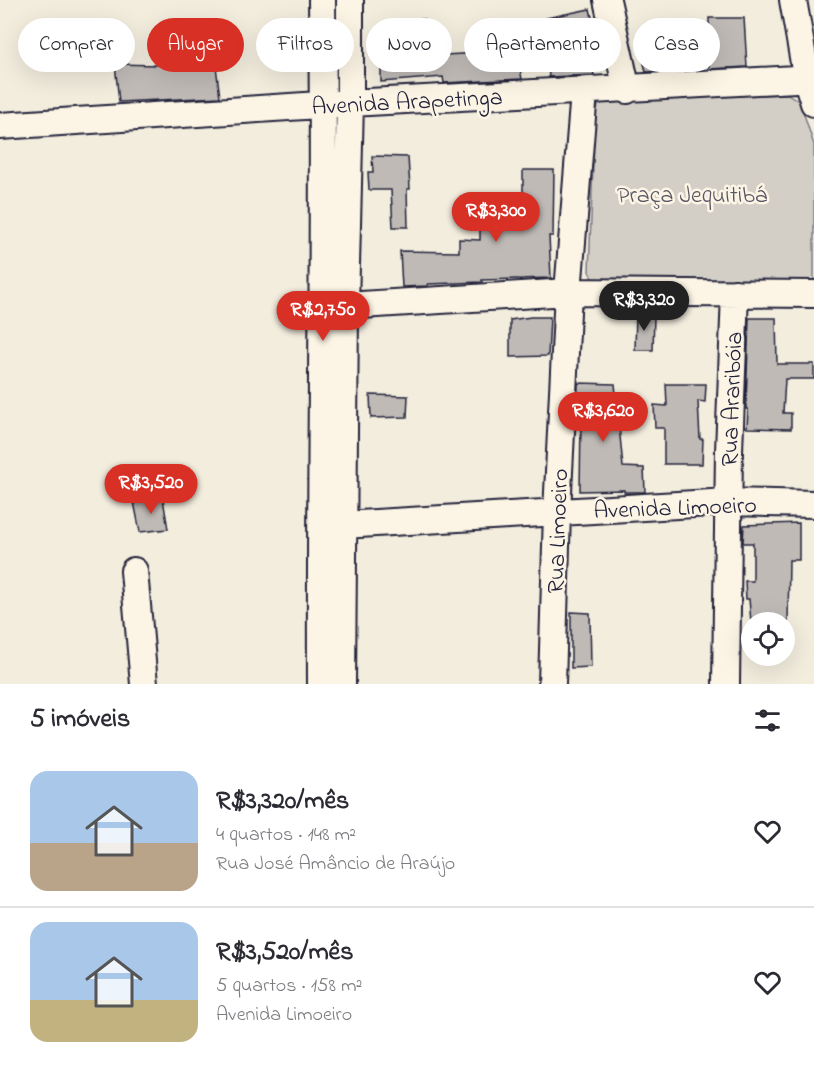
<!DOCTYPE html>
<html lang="pt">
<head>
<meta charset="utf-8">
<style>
  body { margin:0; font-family:"Indie Flower",sans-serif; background:#f2f2f3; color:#2b2b33; height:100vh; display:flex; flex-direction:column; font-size:22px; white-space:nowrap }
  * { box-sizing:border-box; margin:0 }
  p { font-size:20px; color:#7c7c81 }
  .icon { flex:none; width:33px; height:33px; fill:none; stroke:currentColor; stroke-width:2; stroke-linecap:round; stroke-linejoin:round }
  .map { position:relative; height:684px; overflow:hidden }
  .side { display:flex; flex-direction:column; background:#fff; flex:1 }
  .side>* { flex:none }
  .hud { position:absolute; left:18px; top:18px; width:778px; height:54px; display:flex; gap:12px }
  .fabs { position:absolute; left:741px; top:612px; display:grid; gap:12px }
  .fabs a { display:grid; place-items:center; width:54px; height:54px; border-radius:50%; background:#fff; box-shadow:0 6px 24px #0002; font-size:30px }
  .price { position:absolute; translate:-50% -51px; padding:0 14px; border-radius:21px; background:#d93025; color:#fff; font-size:20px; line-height:39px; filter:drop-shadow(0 2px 3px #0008) }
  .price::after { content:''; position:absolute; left:50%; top:36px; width:18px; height:14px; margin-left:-9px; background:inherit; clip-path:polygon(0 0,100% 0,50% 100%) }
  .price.current { background:#222; color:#fff }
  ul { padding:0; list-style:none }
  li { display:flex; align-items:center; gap:18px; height:150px; padding:0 30px }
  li+li { border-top:2px solid #e1e1e2 }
  li span { display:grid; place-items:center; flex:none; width:168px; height:120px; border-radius:18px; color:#555 }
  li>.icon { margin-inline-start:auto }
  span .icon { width:72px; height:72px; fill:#fffc; stroke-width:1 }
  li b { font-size:26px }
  h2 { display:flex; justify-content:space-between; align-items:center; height:72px; padding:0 30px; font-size:26px }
  .chip { padding:0 21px; border-radius:27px; background:#fff; box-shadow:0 6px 24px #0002; font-size:21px; line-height:54px }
  .chip.current { background:#d93025; color:#fff }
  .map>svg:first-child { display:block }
  .green { fill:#d4cfc6; stroke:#7b7880; stroke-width:1.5 }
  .building { fill:#bfbab6; stroke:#22223b; stroke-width:1.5 }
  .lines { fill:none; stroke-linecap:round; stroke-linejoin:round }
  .minor-casing { stroke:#22223b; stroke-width:30 }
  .minor { stroke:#fcf5e5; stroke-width:26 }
  .labels { text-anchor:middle; stroke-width:5; stroke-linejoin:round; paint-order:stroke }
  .street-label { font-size:24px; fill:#22223b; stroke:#fcf5e5 }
  .park-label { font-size:24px; fill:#575665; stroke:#fcf5e5 }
</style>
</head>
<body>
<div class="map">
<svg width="814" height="684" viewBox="0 0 814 684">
  <rect width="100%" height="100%" fill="#f3edde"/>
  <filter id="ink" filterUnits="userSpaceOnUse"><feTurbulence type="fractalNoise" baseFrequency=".0167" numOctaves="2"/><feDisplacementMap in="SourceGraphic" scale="12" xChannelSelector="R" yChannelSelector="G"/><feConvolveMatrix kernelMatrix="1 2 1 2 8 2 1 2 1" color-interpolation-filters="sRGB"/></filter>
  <g filter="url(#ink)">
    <path class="green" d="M788 94 800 102 814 145V287H596L589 271 595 114 599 104 606 101Z"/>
    <path class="building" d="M590 9 595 30 585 32 594 75 549 77 546 45 552 44 546 18Z
      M709 18H744L747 67 709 69Z
      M424 19 426 56 498 52 497 51 516 48 522 79 444 83 443 77 381 82V54L399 53 397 21Z
      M666 45 668 71 646 72 640 47Z
      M174 58 175 61 215 59 220 97 119 102 115 64 157 65V59Z
      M372 156 408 157 410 189H407L408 227H393L391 190H369L368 172H373Z
      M523 170H554L553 236H549L551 278 482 280V282L428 284V286L402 287 400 251 459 252V239L480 240V223H490V204L523 206Z
      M636 314 654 316 653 350H635Z
      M531 317H550L548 356 510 357V320Z
      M749 318H776L777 364H814V379H785L783 413H791V429L747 428 748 409H746V403Z
      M578 383 615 384 623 467 644 468 645 492H624V490L580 491 581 420H577Z
      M666 384H706L705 402 698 401 700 439H703L702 464H664V428H655L654 405 667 406Z
      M370 395 408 396 407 417 371 418Z
      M163 499 168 529 140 532 134 502Z
      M799 523V560H789L788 622H751L749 599H746L745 581H753V543H743L744 525Z
      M571 612 590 613 591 667 571 668Z"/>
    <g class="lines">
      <g class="minor-casing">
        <path id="minor" d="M607 0 627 90
          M793 0 807 80 814 103
          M0 126 350 103 814 78
          M345 306 568 292 814 294
          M326 526 728 502 814 504
          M134 571 144 684
          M321 684C320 456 325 228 322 0
          M342 684 345 306 350 103V0
          M552 684 557 512 568 292 584 92
          M726 684 729 451 735 293"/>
      </g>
      <use href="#minor" class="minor"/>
    </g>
  </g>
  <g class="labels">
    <g class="street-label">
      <text transform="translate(407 101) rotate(-3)" y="8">Avenida Arapetinga</text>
      <text transform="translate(731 399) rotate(-88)" y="8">Rua Araribóia</text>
      <text transform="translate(675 507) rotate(-2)" y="8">Avenida Limoeiro</text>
      <text transform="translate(557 531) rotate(-88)" y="8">Rua Limoeiro</text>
    </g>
    <g class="park-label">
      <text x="692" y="202">Praça Jequitibá</text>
    </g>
  </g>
</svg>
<div class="fabs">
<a><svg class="icon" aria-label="locate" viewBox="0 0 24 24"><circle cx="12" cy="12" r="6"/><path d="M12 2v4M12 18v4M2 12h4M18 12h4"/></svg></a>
</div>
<b class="price" style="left:496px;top:243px">R$3,300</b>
<b class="price current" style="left:644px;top:332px">R$3,320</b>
<b class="price" style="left:323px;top:342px">R$2,750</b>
<b class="price" style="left:603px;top:443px">R$3,620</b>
<b class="price" style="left:151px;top:515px">R$3,520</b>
<div class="hud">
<a class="chip">Comprar</a>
<a class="chip current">Alugar</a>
<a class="chip">Filtros</a>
<a class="chip">Novo</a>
<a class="chip">Apartamento</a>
<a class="chip">Casa</a>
</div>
</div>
<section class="side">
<h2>5 imóveis<svg class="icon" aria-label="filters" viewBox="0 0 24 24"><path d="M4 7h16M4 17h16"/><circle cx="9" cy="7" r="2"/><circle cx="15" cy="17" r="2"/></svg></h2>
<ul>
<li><span style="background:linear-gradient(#a9c7e8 60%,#b9a48a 0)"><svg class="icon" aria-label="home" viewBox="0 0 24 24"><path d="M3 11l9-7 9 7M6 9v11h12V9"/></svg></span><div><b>R$3,320/mês</b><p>4 quartos · 148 m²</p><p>Rua José Amâncio de Araújo</p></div><svg class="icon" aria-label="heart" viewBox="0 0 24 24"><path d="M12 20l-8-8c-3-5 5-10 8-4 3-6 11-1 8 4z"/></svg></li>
<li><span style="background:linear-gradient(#a9c7e8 65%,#c2b280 0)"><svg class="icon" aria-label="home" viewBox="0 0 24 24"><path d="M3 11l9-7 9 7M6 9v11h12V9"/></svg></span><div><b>R$3,520/mês</b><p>5 quartos · 158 m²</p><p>Avenida Limoeiro</p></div><svg class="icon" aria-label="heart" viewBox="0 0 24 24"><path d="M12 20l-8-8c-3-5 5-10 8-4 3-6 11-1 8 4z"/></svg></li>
</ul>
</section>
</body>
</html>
